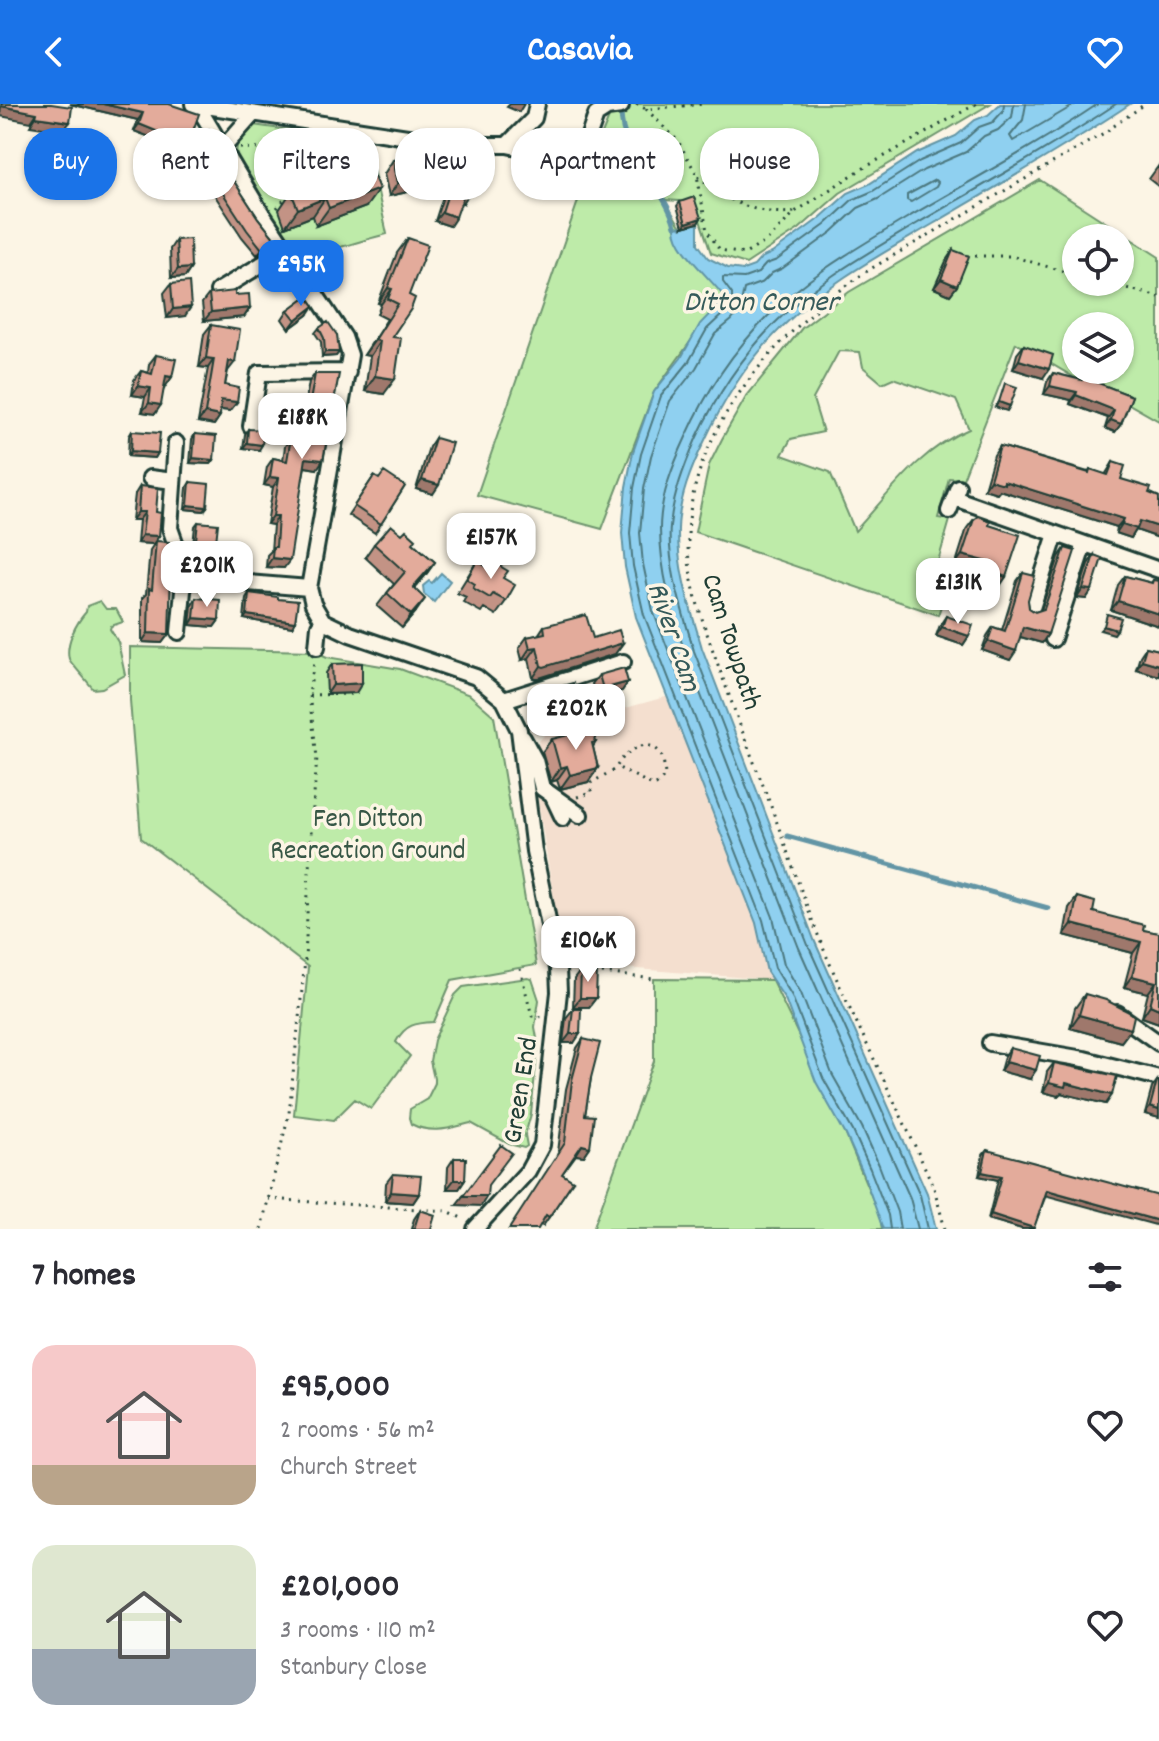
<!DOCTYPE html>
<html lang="en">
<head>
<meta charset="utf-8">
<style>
  body { margin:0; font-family:Dekko,sans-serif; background:#f7f7f7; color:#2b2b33; height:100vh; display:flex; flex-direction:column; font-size:30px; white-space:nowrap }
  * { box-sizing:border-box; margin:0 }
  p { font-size:26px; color:#7c7c81 }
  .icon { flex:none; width:44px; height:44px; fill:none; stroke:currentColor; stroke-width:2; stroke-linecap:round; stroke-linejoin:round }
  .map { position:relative; height:1125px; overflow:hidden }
  .drawer { display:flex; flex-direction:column; background:#fff; flex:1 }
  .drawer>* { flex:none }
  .guide { position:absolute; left:24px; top:24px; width:1112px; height:72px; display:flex; gap:16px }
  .buttons { position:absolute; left:1062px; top:120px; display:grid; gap:16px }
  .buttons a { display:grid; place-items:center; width:72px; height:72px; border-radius:50%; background:#fff; box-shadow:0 2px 6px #0004; font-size:40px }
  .price { position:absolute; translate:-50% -68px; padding:0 18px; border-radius:16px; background:#fff; color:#222; font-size:26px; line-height:52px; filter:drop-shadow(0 2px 4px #0008) }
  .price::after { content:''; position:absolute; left:50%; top:48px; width:24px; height:18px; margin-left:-12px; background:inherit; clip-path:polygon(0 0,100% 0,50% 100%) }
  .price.selected { background:#1a73e8; color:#fff }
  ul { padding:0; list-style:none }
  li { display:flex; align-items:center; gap:24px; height:200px; padding:0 32px }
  li span { display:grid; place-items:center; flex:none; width:224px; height:160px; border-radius:24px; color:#555 }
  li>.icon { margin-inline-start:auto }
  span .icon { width:96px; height:96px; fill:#fffc; stroke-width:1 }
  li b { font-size:34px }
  h2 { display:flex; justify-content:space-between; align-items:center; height:96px; padding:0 32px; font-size:34px }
  .chip { padding:0 28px; border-radius:32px; background:#fff; box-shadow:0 2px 6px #0004; font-size:28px; line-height:72px }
  .chip.selected { background:#1a73e8; color:#fff }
  header { display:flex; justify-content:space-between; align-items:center; height:104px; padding:0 32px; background:#1a73e8; color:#fff; font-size:36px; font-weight:700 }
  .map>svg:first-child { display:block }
  .built { fill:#f4dfcf }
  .green { fill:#beeba9; stroke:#6e946e; stroke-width:2; fill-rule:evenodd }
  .water { fill:#8fd0f0; stroke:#6295a5; stroke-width:2 }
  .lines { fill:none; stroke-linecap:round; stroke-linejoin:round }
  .shore { stroke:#4c787f; stroke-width:2 }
  .stream { stroke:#6295a5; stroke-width:5 }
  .minor-casing { stroke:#1f3d34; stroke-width:20 }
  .path { stroke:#1f3d34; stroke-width:3; stroke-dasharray:2 6; stroke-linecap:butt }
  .minor { stroke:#fcf5e5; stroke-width:14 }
  .wall { fill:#c39385; stroke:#1f3d34; stroke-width:2 }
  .shaded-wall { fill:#9f786c; stroke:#1f3d34; stroke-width:2 }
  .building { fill:#e3ab9b; stroke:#1f3d34; stroke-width:2 }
  .labels { text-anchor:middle; stroke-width:7; stroke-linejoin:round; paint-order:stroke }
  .street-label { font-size:28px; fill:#1f3d34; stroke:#fcf5e5 }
  .park-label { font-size:28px; fill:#375746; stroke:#fcf5e5 }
  .water-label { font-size:30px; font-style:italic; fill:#355a5a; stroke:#fcf5e5 }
</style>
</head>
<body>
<header><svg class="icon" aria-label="back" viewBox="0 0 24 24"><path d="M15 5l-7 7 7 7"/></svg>Casavia<svg class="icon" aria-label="heart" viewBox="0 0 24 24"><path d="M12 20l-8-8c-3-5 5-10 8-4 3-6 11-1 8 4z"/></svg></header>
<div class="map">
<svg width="1159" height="1125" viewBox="0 0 1159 1125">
  <rect width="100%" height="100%" fill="#fcf5e5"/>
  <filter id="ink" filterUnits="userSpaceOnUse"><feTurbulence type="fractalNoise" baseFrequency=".0125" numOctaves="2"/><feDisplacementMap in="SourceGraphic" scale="16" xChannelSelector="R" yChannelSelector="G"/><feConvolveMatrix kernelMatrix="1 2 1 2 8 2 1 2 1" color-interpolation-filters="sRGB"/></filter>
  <g filter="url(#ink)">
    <path class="built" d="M669 592 756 819 767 868 772 876 564 859 537 691 535 656 539 637 550 625Z"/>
    <path class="green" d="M616 0H990L840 89 799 125 746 160 711 149 694 98 664 96 724 191 654 288 602 425 477 391 588 68 580 49 598 40 613 3Z
      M253 21 367 37 387 130C365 135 341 145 319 147 279 150 252 82 237 52 234 37 242 31 253 21Z
      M1040 76 1159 153V317L1127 299 1077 275 1016 239 963 375 949 374 938 414 950 416 937 461 945 490 938 511 695 428 709 361 722 335 746 293 802 224 849 188ZM1076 134H1120V178H1076ZM1076 222H1120V266H1076ZM839 247 860 248 863 263 882 279 893 274 956 296 969 325C920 345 889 390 855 427L830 368 782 351 791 335 823 328 813 295Z
      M100 497 106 505H116L123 518 111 522 110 525 118 538 125 571 102 584 93 585C89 579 69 557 69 555 65 539 77 518 86 508L87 502Z
      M130 543 314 547 327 553 400 565 470 591 494 612 536 861 452 876 434 918C416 919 405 920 396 938L410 952 371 1005 355 995 334 1016 294 1011 308 863 141 734 130 596Z
      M528 874 532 875 539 896 535 923 538 940 531 1010 525 1031 527 1042 524 1044 509 1040 471 1019C450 1024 432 1031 411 1020L409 1014 410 1005 427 995 435 979 430 957 434 936 455 891 463 883Z
      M654 875 772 876 846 1031 880 1113 882 1125H593L654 957Z"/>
    <path class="water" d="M1000 0H1130C1066 43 999 81 933 120 880 151 826 180 782 223 748 256 724 295 704 338 691 365 679 394 678 425 677 465 691 506 702 544L815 838 927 1089 936 1125H883L863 1069 846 1031 816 978 785 895 767 868 756 819 636 513 625 463 622 429 626 383 633 348 654 288 681 254 700 220 725 194C713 176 673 144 675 122L683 123 698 119V140L708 154 728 164 743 166 754 162 761 154 772 149 820 114 848 89 869 80 917 49 956 32 975 16 988 11Z
      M441 469 450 477 434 498 424 490 423 482 429 477 432 479Z"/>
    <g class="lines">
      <path class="shore" d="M1026 0 1023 16 1010 32 1013 37 1076 0
        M935 76 938 79 936 83 911 98 907 96V91Z
        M890 1125 888 1111 870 1065 853 1027 823 974 792 892 775 864 763 816 644 511 633 462 630 429 634 384 641 350 661 292 688 259 707 225 724 209 732 198V190L723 178V173L744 174 758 169 766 160 777 156 825 121 852 96 873 87 920 57 961 39 979 23 993 18 1003 7 1004 0
        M900 1125 897 1108 879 1061 862 1023 832 970 801 889 784 860 773 813 653 507 643 460 640 429 644 385 651 352 670 297 696 264 715 230 732 216 740 205 744 185 763 178 772 169 783 164 832 128 858 104 878 95 924 66 966 48 984 32 998 26 1012 13 1014 0
        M918 1125 910 1094 799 844 685 550C673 510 660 467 660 425 660 393 673 361 686 333 706 288 732 248 767 213 807 172 857 144 905 115 970 77 1036 42 1098 0
        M928 1125 920 1091 808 841 694 547C683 508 667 463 670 422 673 391 684 363 696 335 716 292 741 254 774 220 815 178 868 149 918 119 985 80 1052 43 1116 0"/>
      <path class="stream" d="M621 6C620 53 665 81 675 122
        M787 732 1048 804"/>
      <g class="minor-casing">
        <path id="minor" d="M193 0 427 36 480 41H507L566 53 580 49 586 40 596 11 607 4 621 2
          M197 1 259 105 344 233 350 251 309 484 313 500 323 517 350 530 476 573 504 596 519 626 534 747 558 865 559 888 542 1041 528 1067 475 1125
          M507 41 534 14 537 0
          M223 44 253 10
          M218 187 287 145
          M251 322 259 269 348 268
          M176 339 170 424 177 444 194 466 212 476 309 484
          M150 374 173 377
          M954 394 1159 466
          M949 407 958 383
          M1031 507 1056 430
          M179 528 186 456
          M1053 535 1084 440
          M317 543 319 522 323 517
          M504 596 623 558
          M523 634 535 656 542 684 580 711
          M553 693 563 714
          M1117 909 1159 939
          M990 939 1084 955 1159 974"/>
      </g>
      <path class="path" d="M636 0 646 5 706 0
        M646 5 678 37 697 71 707 127 720 146 745 150 768 136 795 108 857 68 976 0
        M240 44 283 46 321 64
        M698 72C727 97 756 112 795 108
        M277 104 301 76 320 64
        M967 152H1011L1076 171
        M1104 178 1159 193
        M309 591 355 590
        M577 693 591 689V679L615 665C623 652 630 645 645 641 663 643 664 657 665 672L656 681H652L617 663
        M520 865 532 912 544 913
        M594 868 654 875
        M268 1095 448 1107 465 1116
        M261 1125 289 1009 305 857 310 742 317 653 309 591 314 558
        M945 1125 934 1084C900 1007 861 931 827 853 801 792 782 728 757 666 743 630 730 594 717 558 703 518 687 477 688 434 690 320 782 223 872 164L1104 29 1145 0"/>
      <use href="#minor" class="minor"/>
    </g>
    <path class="wall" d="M70 0H169L189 38 222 48 218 53 258 114 275 135 271 142 257 151 242 133 204 75 183 88 173 60 180 52 166 39 134 27 138 16Z
      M72 25 83 46 76 55 62 52 66 34Z
      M410 36 431 83 389 92 384 70 393 56 401 55 400 50Z
      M330 50 366 103 316 122 313 112 285 123 279 106 291 88 303 84 314 68 319 66Z
      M1159 61V83L1149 75Z
      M454 71 463 99 461 98 450 122 435 117 447 80Z
      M680 98 701 114 698 119 683 123 677 102Z
      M408 134 384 290 365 287 370 252 364 251 387 215 377 210 381 200 378 199 397 149Z
      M176 136 191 164 185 173 171 174 170 145Z
      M953 146 957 182 950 191 934 184 947 155Z
      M171 180 185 212 167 214 164 189Z
      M209 190 235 191 250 204 244 213 204 217 202 199Z
      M288 206 308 211 289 225 282 215Z
      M211 221 228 267 225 281 237 298 230 307 220 306V312L214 321 198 318 208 264 199 263 204 230Z
      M319 224 339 248 336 252 322 253 321 238 315 229Z
      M1024 241 1043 274 1013 265 1017 250Z
      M156 251 172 273 165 282 155 310 142 308 145 293 132 291 134 276 141 267 148 269 149 260Z
      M1053 269 1081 276 1083 273 1132 292 1121 320 1115 328 1105 324 1108 314 1070 300 1071 296 1044 290 1047 278Z
      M315 270 317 365 305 363 284 464 266 463 267 451 271 447 273 421 267 420 273 383 264 381 267 363 273 354 283 356 285 342 291 333 299 335 309 278Z
      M248 325 259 346 243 344 245 330Z
      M132 327 158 349 155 354 128 352 129 332Z
      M195 330 214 356 211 360 190 359 192 335Z
      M435 334 433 390 416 385 429 343Z
      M1000 342 1088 368 1090 365 1105 371 1113 358 1121 375 1159 393V434L1136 426 1131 434 1116 429 1117 423 999 386 997 389 984 385 994 351Z
      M374 372 379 375 405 382 375 429 348 411Z
      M190 378 204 407 185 405 187 383Z
      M140 382 156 408 159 432 153 440 137 439 139 416H132L135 390Z
      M974 415 989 421 1000 482 987 477 989 469 956 459 967 424Z
      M198 418 216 438 213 443 193 441 195 422Z
      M156 437 167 469 169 530 162 539 142 538V494L146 490 150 446Z
      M413 439 435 458 425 472 414 485 416 508 402 524 377 502 394 480 365 453 374 440Z
      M1065 444 1048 530 1042 539 1020 533 1010 556 982 546 987 532 993 523 1002 526 1017 477 1023 469 1029 504 1035 508 1041 506 1059 453Z
      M1094 451 1092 486 1086 495 1077 494 1088 460Z
      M477 457 489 463 493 458 503 474 506 497 496 511 484 504 481 508 463 498 466 493 457 489Z
      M1125 472 1151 479 1153 476 1159 477V522L1111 506 1118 481Z
      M249 489 278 495 295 518 292 523 244 515 246 494Z
      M196 494 219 516 214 523 190 521 192 501Z
      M946 512 969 532 963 541 936 532 940 521Z
      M544 522 593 534 623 539 615 550 536 575 533 574 529 554 522 556 519 544 527 533 538 531Z
      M1146 543 1159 546V572L1136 565 1140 552Z
      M332 560 356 589 327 590 326 569Z
      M599 571 628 578 622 587 596 594 592 580Z
      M548 586 576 590 569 599 544 606 542 595Z
      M552 635 596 638 593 643 598 664 588 678 560 685 557 676 551 678 542 648Z
      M1077 793 1093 808 1143 826 1159 829V919L1142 913 1148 889 1124 883 1133 849 1064 831 1069 804Z
      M581 866 596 894 589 903H573L574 875Z
      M1085 890 1131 925 1121 938 1070 924 1075 904Z
      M573 905 574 939H563L566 914Z
      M583 935 591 974 585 1011 590 1043 584 1052 576 1051 562 1070 573 1077 543 1122 540 1121 558 1048 566 985 577 944Z
      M1010 944 1030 975 1000 967 1004 953Z
      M1054 959 1106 1000 1061 989 1058 992 1043 988 1047 968Z
      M1157 977 1159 1014 1145 1010 1152 984Z
      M987 1046 1046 1091 1033 1125H1022L988 1115 998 1076 979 1072 983 1051Z
      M454 1054 465 1076 459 1085H447L448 1063Z
      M393 1070 419 1090 413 1099 385 1097 386 1079Z
      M420 1106 431 1125H411L414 1115Z"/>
    <path class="shaded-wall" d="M70 0H103L143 9 138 16Z
      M510 0H524L519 8 507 3Z
      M1 2 37 9 31 18 0 12Z
      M36 13 70 18 63 27 30 22Z
      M139 20 171 33 166 39 134 27Z
      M68 43 83 46 76 55 62 52Z
      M209 68 204 75 183 88 188 81Z
      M440 70 431 83 389 92 398 79Z
      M379 85 366 103 316 122 329 104Z
      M465 88 469 90 463 99 458 97Z
      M325 94 313 112 285 123 298 105Z
      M442 108 456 113 450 122 435 117Z
      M701 114 698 119 683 123 686 119Z
      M275 135 271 142 257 151 262 145Z
      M191 164 185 173 171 174 178 165Z
      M941 175 957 182 950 191 934 184Z
      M388 184 392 185 381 200 378 199Z
      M314 202 308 211 289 225 296 216Z
      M191 203 185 212 167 214 173 205Z
      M250 204 244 213 204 217 211 208Z
      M375 236 380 237 370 252 364 251Z
      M325 248H339L336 252 322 253Z
      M206 254 214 255 208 264 199 263Z
      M1019 256 1049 265 1043 274 1013 265Z
      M229 257 235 258 228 267 223 266Z
      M166 272 172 273 166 282 160 281Z
      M375 272 395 275 384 290 365 287Z
      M138 282 151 284 145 293 132 291Z
      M1050 282 1077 288 1071 296 1044 290Z
      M1076 291 1114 306 1108 314 1070 300Z
      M221 296 237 298 230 307 215 305Z
      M999 298 1010 302 1007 307 995 303Z
      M149 299 161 301 155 310 142 308Z
      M205 309 220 312 214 321 198 318Z
      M1111 316 1121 320 1115 328 1105 324Z
      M247 339 262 341 259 346 243 344Z
      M131 347 158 349 155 354 128 352Z
      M193 354 214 356 211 360 190 359Z
      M306 354 323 356 317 365 300 362Z
      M270 373 279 374 273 383 264 381Z
      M422 376 439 381 433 390 416 385Z
      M990 376 1004 377 1124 415 1117 423 999 386 997 389 984 385Z
      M188 401 207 403 204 407 185 405Z
      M138 408H145L139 416H132Z
      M273 412H278L273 421 267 420Z
      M1140 417 1159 423V434L1136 426 1131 434 1116 429 1122 420Z
      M142 431 159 432 153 440 137 439Z
      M196 436 216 438 213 443 193 441Z
      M962 451 996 460 989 469 956 459Z
      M272 454 290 456 284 464 266 463Z
      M435 458 425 472 403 497 413 483Z
      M993 468 1006 473 1000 482 987 477Z
      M1083 485 1092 486 1086 495 1077 494Z
      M425 495 416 508 402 524 411 511Z
      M1118 497 1159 510V522L1111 506Z
      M247 511 295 518 292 523 244 515Z
      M194 514 219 516 214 523 190 521Z
      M1104 522 1117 526 1114 530 1100 526Z
      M942 523 969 532 963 541 936 532Z
      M1023 523 1048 530 1042 539 1017 532Z
      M148 529 169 530 162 539 142 538Z
      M988 537 1016 547 1010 556 982 546Z
      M623 539 615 550 536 575 533 574 541 562Z
      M537 543 529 554 522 556 530 544Z
      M1142 556 1159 561V572L1136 565Z
      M628 578 622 587 596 594 603 585Z
      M362 579 356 589 327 590 333 581Z
      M576 590 569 599 544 606 551 597Z
      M567 662 557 676 551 678 560 664Z
      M598 664 588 678 560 685 570 671Z
      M1072 820 1141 838 1133 849 1064 831Z
      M1132 872 1156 878 1148 889 1124 883Z
      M580 894H596L589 903H573Z
      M1150 901 1159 905V919L1142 913Z
      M1079 911 1131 925 1121 938 1070 924Z
      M570 930H580L574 939H563Z
      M1006 958 1036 966 1030 975 1000 967Z
      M1049 979H1066L1112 991 1106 1000 1061 989 1058 992 1043 988Z
      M1150 1003 1159 1006V1014L1145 1010Z
      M582 1041 590 1043 584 1052 576 1051Z
      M982 1068 1002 1072 998 1076 979 1072Z
      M454 1076H465L459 1085H447Z
      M1047 1086 1159 1117V1122L1044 1091Z
      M391 1088 419 1090 413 1099 385 1097Z
      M463 1092H487L481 1102 456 1101Z
      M991 1110 1034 1124 1033 1125H1022L988 1115Z"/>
    <path class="building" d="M1 0H51L72 3 70 18 36 13 37 9 1 2Z
      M103 0H169L199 10 189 38 209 25 222 48 216 50 258 114 275 135 262 145 247 126 209 68 188 81 178 53 188 49 171 33 139 20 143 9Z
      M72 25 87 28 83 46 68 43Z
      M424 33 428 50 436 48 440 70 398 79 393 56 413 52 410 36Z
      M341 46 345 56 364 48 379 85 329 104 325 94 298 105 291 88 318 78 314 68 334 60 330 50Z
      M454 71 473 78 469 90 465 88 456 113 442 108Z
      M694 93 701 114 686 119 680 98Z
      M408 134 428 141 409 191 415 194 411 205 392 233 401 234 395 275 375 272 380 237 375 236 398 200 388 195 392 185 388 184Z
      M190 135 191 164 178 165 176 136Z
      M953 146 969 152 957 182 941 175Z
      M189 178 191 203 173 205 171 180Z
      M235 187V191L249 190 250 204 211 208 209 190Z
      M307 192 314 202 296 216 288 206Z
      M328 218 337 231 339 248H325L324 234 319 224Z
      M211 221 240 226 235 258 229 257 225 281 239 284 237 298 221 296 220 312 205 309 214 255 206 254Z
      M1024 241 1053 251 1049 265 1019 256Z
      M156 251 176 255 172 273 166 272 161 301 149 299 151 284 138 282 141 267 152 270Z
      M1053 269 1082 276 1083 273 1132 292 1121 320 1111 316 1114 306 1076 291 1077 288 1050 282Z
      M315 270H339L323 356 306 354 290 456 272 454 273 443H276L278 412H273L279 374 270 373 273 354 287 357 291 333 303 335Z
      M1005 279 1017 283 1010 302 999 298Z
      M248 325 264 326 262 341 247 339Z
      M132 327 160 329 158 349 131 347Z
      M195 330 216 332 214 356 193 354Z
      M435 334 452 339 439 381 422 376Z
      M1000 342 1089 369 1090 365 1108 371 1113 358 1125 362 1121 375 1151 384 1149 389 1159 393V423L1140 417 1137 425 1122 420 1124 415 1004 377V380L990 376Z
      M384 368 405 382 381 420 354 402 374 372 379 375Z
      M190 378 209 380 207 403 188 401Z
      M140 382 158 384 156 408 161 409 159 432 142 431 145 408H138Z
      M978 412 990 417 989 421 1020 431 1006 473 993 468 996 460 962 451 974 415Z
      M198 418 218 420 216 438 196 436Z
      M391 421 402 430 406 426 416 435 413 439 435 458 413 483 425 495 411 511 387 489 405 468 374 440Z
      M156 437 169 438 167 469H171L169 530 148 529 149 485 152 486Z
      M1065 444 1075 447 1048 530 1023 523 1016 547 988 537 993 523 1005 527 1023 469 1035 472 1028 496 1029 504 1035 508 1044 505Z
      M1094 451 1102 454 1092 486 1083 485Z
      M477 457 489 464 493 458 508 467 503 474 515 481 506 497 493 490 490 494 473 484 475 480 467 475Z
      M1125 472 1152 479 1153 476 1159 477V510L1118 497Z
      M249 489 278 493V495L298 497 295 518 247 511Z
      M196 494 220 496 219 516 194 514Z
      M1107 510 1121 514 1117 526 1104 522Z
      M586 511 593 534 619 526 623 539 544 563 541 562 537 543 530 544 527 533 545 529 544 522Z
      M946 512 973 521 969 532 942 523Z
      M1146 543 1159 546V561L1142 556Z
      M362 559V579L333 581 332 560Z
      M624 564 628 578 603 585 599 571Z
      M573 579 576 590 551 597 548 586Z
      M593 625 596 638 592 639 598 664 570 671 567 662 560 664 552 635Z
      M1077 793 1095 798 1093 808 1144 821 1143 826 1159 829V905L1150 901 1156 878 1132 872 1141 838 1072 820Z
      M581 866 597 867 596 894H580Z
      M1085 890 1106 896 1131 909 1134 912 1131 925 1079 911Z
      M573 905H581L580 930H570Z
      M583 935 600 939 591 974 585 1011 594 1012 590 1043 582 1041 562 1070 573 1077 549 1113 546 1111 538 1125H509L565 1039 572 976Z
      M1010 944 1040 952 1036 966 1006 958Z
      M1054 959 1117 972 1112 991 1066 979 1065 983 1049 979Z
      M1157 977H1159V1006L1150 1003Z
      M501 1041 512 1049 488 1081 487 1092H463Z
      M987 1046 1159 1092V1117L1047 1086 1034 1124 991 1110 1002 1072 982 1068Z
      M454 1054H466L465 1076H454Z
      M393 1070 421 1072 419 1090 391 1088Z
      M420 1106 435 1111 431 1125H414Z"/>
  </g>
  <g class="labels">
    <g class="street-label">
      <text transform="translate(734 537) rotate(72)" y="10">Cam Towpath</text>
      <text transform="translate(518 986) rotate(-81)" y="10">Green End</text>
    </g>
    <g class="park-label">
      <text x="368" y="722">Fen Ditton<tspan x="368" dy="32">Recreation Ground</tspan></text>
    </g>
    <g class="water-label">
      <text x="761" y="206">Ditton Corner</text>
      <text transform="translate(676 532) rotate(71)" y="10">River Cam</text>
    </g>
  </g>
</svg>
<div class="buttons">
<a><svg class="icon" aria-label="locate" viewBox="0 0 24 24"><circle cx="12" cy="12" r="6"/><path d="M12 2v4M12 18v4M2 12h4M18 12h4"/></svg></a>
<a><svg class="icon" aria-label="layers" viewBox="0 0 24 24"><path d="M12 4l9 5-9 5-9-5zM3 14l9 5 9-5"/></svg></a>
</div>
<b class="price selected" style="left:301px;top:204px">£95K</b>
<b class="price" style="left:302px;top:357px">£188K</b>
<b class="price" style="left:491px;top:477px">£157K</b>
<b class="price" style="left:207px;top:505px">£201K</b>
<b class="price" style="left:958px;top:522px">£131K</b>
<b class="price" style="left:576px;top:648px">£202K</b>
<b class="price" style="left:588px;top:880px">£106K</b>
<div class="guide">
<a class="chip selected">Buy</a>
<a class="chip">Rent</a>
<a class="chip">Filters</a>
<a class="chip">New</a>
<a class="chip">Apartment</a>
<a class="chip">House</a>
</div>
</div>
<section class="drawer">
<h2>7 homes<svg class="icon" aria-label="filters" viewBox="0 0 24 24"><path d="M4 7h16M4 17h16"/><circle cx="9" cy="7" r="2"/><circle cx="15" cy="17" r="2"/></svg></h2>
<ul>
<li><span style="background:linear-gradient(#f6c9c9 75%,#b9a48a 0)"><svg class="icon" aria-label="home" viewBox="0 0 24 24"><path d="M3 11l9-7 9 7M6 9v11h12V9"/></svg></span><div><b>£95,000</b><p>2 rooms · 56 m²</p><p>Church Street</p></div><svg class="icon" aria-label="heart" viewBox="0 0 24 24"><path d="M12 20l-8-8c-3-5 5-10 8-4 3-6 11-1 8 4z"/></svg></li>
<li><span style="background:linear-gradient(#dfe7d0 65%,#9aa5b1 0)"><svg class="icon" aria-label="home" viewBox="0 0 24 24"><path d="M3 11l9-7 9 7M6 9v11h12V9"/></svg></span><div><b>£201,000</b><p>3 rooms · 110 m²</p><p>Stanbury Close</p></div><svg class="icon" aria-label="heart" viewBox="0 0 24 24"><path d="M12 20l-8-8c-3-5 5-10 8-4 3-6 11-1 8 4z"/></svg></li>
</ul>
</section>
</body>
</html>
